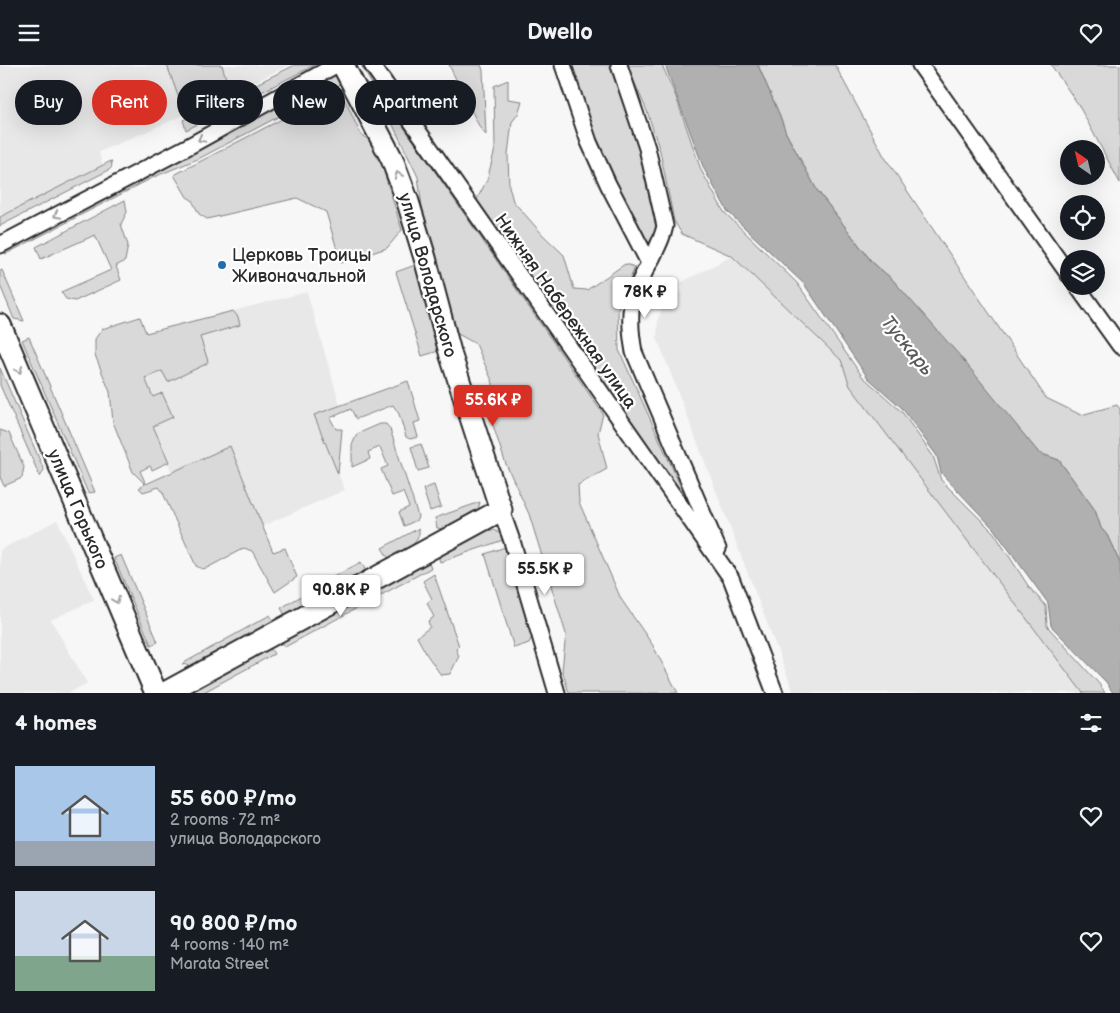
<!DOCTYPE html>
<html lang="en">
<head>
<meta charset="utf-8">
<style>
  body { margin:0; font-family:"Balsamiq Sans",sans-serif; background:#242831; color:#f1f3f6; height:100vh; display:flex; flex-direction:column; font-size:19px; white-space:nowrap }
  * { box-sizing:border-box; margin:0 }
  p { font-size:16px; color:#9ea1a6 }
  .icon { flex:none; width:28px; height:28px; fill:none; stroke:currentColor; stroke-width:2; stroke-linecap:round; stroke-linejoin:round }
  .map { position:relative; height:628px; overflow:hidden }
  .sheet { display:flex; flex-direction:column; background:#171b24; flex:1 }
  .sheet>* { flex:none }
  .top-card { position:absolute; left:15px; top:15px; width:500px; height:45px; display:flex; gap:10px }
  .needle { width:32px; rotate:326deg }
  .tools { position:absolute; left:1060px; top:75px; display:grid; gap:10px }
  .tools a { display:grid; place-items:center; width:45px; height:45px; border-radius:50%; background:#171b24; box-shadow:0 5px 20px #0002; font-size:25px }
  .price { position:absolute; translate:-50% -42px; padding:0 11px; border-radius:5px; background:#fff; color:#222; font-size:16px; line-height:32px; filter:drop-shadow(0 1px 2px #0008) }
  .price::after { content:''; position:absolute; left:50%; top:30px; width:15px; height:11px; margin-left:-8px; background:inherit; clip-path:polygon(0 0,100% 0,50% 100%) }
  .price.on { background:#d93025; color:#fff }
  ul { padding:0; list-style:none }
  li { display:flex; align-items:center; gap:15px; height:125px; padding:0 15px }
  li span { display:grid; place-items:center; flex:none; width:140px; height:100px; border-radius:0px; color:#555 }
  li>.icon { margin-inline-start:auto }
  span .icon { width:60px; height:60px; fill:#fffc; stroke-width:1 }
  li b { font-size:21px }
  h2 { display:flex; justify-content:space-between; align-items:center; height:60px; padding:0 15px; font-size:21px }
  .chip { padding:0 18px; border-radius:22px; background:#171b24; box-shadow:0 5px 20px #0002; font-size:18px; line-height:45px }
  .chip.on { background:#d93025; color:#fff }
  header { display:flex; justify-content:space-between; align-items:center; height:65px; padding:0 15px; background:#171b24; font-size:22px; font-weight:700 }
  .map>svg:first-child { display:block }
  .built { fill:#e8e8e8 }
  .green { fill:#d9d9d9; stroke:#828282 }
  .water { fill:#b0b0b0; stroke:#7b7b7b }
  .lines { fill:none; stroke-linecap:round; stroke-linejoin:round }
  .street-casing { stroke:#2b2b2b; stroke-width:19 }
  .secondary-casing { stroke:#2b2b2b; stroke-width:25 }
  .street { stroke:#fff; stroke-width:15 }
  .secondary { stroke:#fff; stroke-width:21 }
  .oneway { stroke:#a0a0a0 }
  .poi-dot { fill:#1f6fb2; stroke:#fff; stroke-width:2 }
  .labels { text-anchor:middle; stroke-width:4.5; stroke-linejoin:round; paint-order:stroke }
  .poi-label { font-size:18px; fill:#2b2b2b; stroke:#fff; text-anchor:start }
  .street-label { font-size:18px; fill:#2b2b2b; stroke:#fff }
  .water-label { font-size:19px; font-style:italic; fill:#5a5a5a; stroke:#fff }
</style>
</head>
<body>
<header><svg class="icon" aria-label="menu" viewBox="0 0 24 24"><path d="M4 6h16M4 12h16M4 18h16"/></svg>Dwello<svg class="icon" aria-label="heart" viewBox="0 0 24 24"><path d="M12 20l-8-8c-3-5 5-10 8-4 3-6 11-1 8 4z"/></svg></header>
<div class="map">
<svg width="1120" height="628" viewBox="0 0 1120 628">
  <rect width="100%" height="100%" fill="#f7f7f7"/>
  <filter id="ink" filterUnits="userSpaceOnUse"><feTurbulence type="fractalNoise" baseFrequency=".02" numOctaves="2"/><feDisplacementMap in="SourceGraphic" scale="10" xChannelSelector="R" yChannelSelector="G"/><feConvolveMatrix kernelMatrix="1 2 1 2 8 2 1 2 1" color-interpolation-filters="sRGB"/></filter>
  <g filter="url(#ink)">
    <path class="built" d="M0 0H289L230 30 99 87 104 104 0 151Z
      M732 191 841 295 850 321 1083 628H794L657 273 658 254 663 242 683 225 682 217Z
      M307 227 342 347 317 357 345 425 260 462 173 410 149 357 120 259 140 252 146 268Z
      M57 455 94 535 51 555 87 618 69 628H0V485Z"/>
    <path class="green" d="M167 0H222L229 24 183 45Z
      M295 0H315L186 65 183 55Z
      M361 0 603 349 598 368 607 404 578 420 579 437 621 534 652 579 678 628H569L562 605 566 569 529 449 505 397 489 348 493 318 476 279 456 268 434 210 425 164 418 112 383 39Z
      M449 0H481L483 5 486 70 480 63Z
      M568 0H609L641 84 651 127 657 168 652 178 646 179C614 122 591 61 568 0Z
      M627 0H662L676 32 701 105 724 147 797 218 862 311 902 347 933 391 941 415 994 468 1029 522 1046 541 1047 561 1100 620 1105 628H1083L850 321 841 295 732 191 682 169 674 156 660 86 647 46Z
      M758 0H835L884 91 1046 333 1081 350 1117 340 1120 344V498L1107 470 1101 463 1095 445 1059 395 1039 388 892 214 872 197 817 125 786 68 780 51Z
      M1051 0H1120V118L1078 39Z
      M337 9 342 18 200 93 154 112 6 189 3 184Z
      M508 15V34L522 36 518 49 512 57 508 89 509 121 513 136 543 170 564 190 574 224 587 225 625 199 635 202 618 244 619 285 689 440 476 136 487 115 495 84 494 21Z
      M340 24 361 70 375 78 402 165 387 183 341 198 326 147 297 133 207 154 199 149 192 135 187 132 174 110Z
      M111 96 112 102 109 105 0 161V152Z
      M125 135 127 147 121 159 128 180 125 196 116 201 121 215 75 236 66 234 61 227 111 205 95 170 41 194 36 182Z
      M418 199 442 285 422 291 396 207Z
      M2 205 24 256 14 254 0 220V206Z
      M233 246 238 252 240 260 200 272 208 296 206 299 168 317 162 306 145 313 153 332 162 328 173 352 153 361 169 397 152 405 150 401 140 406 146 419 230 381 273 487 285 483 297 512 275 527 252 486 244 483 207 503 202 504 196 501 162 426 159 422 143 427 139 423 145 419 133 407 113 357 110 327 95 290V274L102 264 140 252 146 268Z
      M29 272 95 427 88 428 22 275Z
      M0 303 44 405 40 412 0 320Z
      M408 316 420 356 414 358 418 372 410 374 406 372 399 349 393 340 356 354 351 344 330 353 336 364H342L338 409 314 350Z
      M380 359H386L390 364 418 451 417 455 404 461 399 447 409 442 403 427 392 431 381 404 388 401 380 382 368 387 370 394 352 402V380L357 369Z
      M0 365 9 368 24 402 22 413 4 421 0 412Z
      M421 379 429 403 418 406 411 382Z
      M434 420 441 442 430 446 423 424Z
      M480 437 478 445 443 464 437 463 435 453Z
      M419 463C421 481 402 486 389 494L382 483Z
      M495 465 506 474 440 497 438 490 479 466Z
      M508 481 534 568 529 578 514 583 485 489Z
      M121 490 158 577 151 580 114 493Z
      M428 494 431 503 285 582 281 575Z
      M361 497 367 508 328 530 322 518Z
      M434 509 459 581 456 584 459 591 450 609 441 610 427 590 417 572 430 562 428 556 434 552 427 538 432 534 423 516Z
      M310 526 316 535 286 552 281 543Z
      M270 550 274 558 195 602 182 599Z
      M269 581 274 589 202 628H188L186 625Z"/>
    <path class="water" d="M665 0H758L780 51 786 68 817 125 872 197 892 214 960 291 1039 388 1059 395 1095 445 1101 463 1107 470 1120 498V628H1113L1106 617 1051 561 1048 538 993 463 941 408 937 391 902 343 868 313 804 219 728 147 704 104Z"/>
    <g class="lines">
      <g class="street-casing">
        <path id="street" d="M372 0 731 513 775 628
          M563 0 589 77 608 119 649 198
          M619 0 647 83 665 161C662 175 656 185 650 197 630 232 627 248 634 287L718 484
          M920 0 1069 210
          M0 180 189 81 336 0
          M1077 221 1120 281
          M501 445 512 476 557 628"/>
      </g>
      <g class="secondary-casing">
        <path id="secondary" d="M0 260 156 628
          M165 628 501 445 451 291 425 193 408 137 392 94 343 0"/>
      </g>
      <use href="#street" class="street"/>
      <use href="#secondary" class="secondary"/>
    </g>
    <defs><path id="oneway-chevron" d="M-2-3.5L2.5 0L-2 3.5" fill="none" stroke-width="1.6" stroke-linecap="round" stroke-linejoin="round" transform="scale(1.25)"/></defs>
    <g class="oneway">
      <use href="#oneway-chevron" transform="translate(201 74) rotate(151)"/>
      <use href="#oneway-chevron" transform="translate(398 110) rotate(-110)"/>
      <use href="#oneway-chevron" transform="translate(57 150) rotate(152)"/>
      <use href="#oneway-chevron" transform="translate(19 305) rotate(67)"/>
      <use href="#oneway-chevron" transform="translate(116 535) rotate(67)"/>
    </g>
  </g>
  <circle class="poi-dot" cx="222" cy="200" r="5"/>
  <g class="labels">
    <g class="poi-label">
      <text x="232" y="196">Церковь Троицы<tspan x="232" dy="21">Живоначальной</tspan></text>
    </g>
    <g class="street-label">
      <text transform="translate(428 210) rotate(74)" y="6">улица Володарского</text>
      <text transform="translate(566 246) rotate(55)" y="6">Нижняя Набережная улица</text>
      <text transform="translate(78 444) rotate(67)" y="6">улица Горького</text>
    </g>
    <g class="water-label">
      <text transform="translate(908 280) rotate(51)" y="7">Тускарь</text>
    </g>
  </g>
</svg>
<div class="tools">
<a><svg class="needle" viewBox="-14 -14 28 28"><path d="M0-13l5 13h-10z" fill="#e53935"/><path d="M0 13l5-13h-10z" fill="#9ea1a6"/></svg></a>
<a><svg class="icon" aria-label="locate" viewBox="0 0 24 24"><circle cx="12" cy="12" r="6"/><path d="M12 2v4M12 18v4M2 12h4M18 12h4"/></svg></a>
<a><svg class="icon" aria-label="layers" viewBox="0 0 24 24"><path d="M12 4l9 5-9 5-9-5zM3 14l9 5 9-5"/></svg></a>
</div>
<b class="price" style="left:645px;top:254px">78K ₽</b>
<b class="price on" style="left:493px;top:362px">55.6K ₽</b>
<b class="price" style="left:545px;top:531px">55.5K ₽</b>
<b class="price" style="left:341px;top:552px">90.8K ₽</b>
<div class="top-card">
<a class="chip">Buy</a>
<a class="chip on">Rent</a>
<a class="chip">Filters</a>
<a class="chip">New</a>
<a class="chip">Apartment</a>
</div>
</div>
<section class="sheet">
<h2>4 homes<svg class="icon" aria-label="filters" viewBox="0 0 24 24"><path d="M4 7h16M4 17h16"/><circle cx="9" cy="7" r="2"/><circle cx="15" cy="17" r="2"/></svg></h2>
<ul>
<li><span style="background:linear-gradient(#a9c7e8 75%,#9aa5b1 0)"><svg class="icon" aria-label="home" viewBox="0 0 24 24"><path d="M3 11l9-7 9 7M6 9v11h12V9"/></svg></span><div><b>55 600 ₽/mo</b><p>2 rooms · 72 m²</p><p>улица Володарского</p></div><svg class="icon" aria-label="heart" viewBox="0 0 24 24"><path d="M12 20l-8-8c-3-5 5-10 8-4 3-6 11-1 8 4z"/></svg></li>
<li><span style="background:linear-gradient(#c9d6e8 65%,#7fa58c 0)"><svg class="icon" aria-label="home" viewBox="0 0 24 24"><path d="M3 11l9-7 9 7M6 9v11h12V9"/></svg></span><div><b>90 800 ₽/mo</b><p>4 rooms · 140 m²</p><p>Marata Street</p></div><svg class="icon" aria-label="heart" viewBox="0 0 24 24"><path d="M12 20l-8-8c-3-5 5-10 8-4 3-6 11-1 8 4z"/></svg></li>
</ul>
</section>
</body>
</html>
